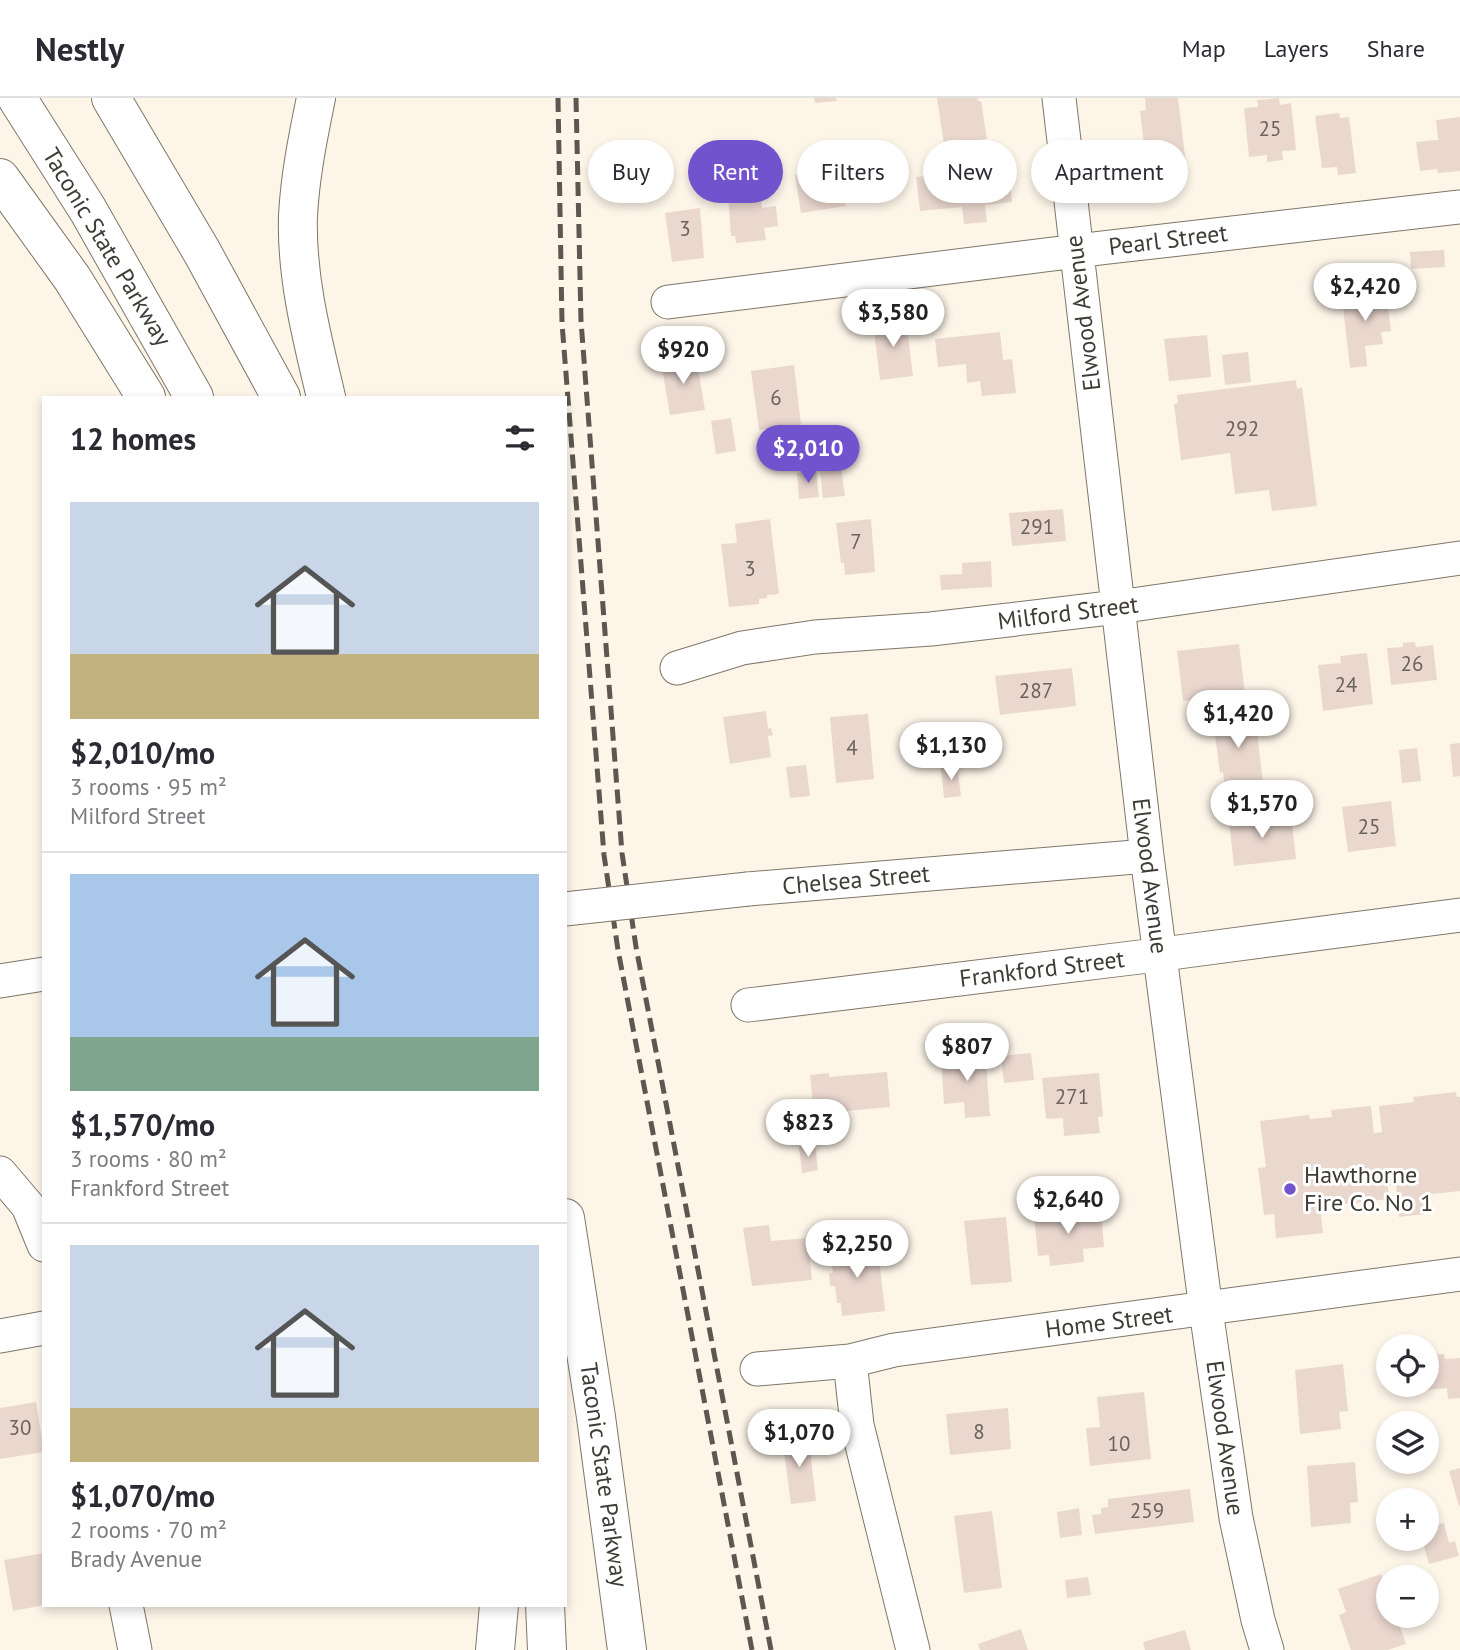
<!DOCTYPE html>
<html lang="en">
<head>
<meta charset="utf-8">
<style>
  body { margin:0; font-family:"PT Sans",sans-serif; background:#f7f7f7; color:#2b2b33; height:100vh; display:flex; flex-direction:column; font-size:26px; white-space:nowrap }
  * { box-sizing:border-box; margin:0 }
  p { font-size:23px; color:#7c7c81 }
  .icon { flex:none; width:38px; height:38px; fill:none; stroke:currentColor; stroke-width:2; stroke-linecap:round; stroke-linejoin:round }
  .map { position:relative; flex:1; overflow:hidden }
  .panel { position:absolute; left:42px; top:298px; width:525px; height:1211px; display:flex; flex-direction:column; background:#fff; border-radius:0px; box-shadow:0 4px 10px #0003 }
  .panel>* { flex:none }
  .hud { position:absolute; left:588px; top:42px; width:665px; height:63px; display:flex; gap:14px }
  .buttons { position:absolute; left:1376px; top:1236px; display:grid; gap:14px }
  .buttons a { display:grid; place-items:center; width:63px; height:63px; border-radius:50%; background:#fff; box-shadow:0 4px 10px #0003; font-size:35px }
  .price { position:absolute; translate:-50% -60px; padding:0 16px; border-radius:24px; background:#fff; color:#222; font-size:23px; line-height:46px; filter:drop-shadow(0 2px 4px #0008) }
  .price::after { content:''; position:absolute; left:50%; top:42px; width:21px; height:16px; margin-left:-10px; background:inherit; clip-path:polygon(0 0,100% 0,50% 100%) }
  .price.selected { background:#7153cd; color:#fff }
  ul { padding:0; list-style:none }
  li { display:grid; align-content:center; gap:14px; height:371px; padding:0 28px }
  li+li { border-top:2px solid #e1e1e2 }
  li span { display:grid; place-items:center; height:217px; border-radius:0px; color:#555 }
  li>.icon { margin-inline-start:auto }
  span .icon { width:126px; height:126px; fill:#fffc; stroke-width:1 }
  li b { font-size:30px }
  h2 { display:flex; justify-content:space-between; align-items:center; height:84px; padding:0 28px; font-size:30px }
  .pill { padding:0 24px; border-radius:32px; background:#fff; box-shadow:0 4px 10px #0003; font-size:24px; line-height:63px }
  .pill.selected { background:#7153cd; color:#fff }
  header { display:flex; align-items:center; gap:42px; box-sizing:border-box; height:98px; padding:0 35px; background:#fff; border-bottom:2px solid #e1e1e2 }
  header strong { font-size:33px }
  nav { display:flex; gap:38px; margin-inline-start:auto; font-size:24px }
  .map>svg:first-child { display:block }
  .building { fill:#ead8cf }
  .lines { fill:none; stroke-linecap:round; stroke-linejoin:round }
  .minor-casing { stroke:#7f7669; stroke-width:35 }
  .highway-casing { stroke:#7f7669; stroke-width:40 }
  .minor { stroke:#fff; stroke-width:33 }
  .highway { stroke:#fff; stroke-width:38 }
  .rail { stroke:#5c5750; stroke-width:5; stroke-dasharray:14 7; stroke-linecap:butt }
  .minor-bridge-casing { stroke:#7f7669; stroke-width:35; stroke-linecap:butt }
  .minor-bridge { stroke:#fff; stroke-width:33 }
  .poi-dot { fill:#7153cd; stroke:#fff; stroke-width:2.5 }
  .labels { text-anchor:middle; stroke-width:6; stroke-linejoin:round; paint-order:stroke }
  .number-label { font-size:21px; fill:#6a625c }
  .street-label { font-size:24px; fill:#3f3b35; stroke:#fff }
  .poi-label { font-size:24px; fill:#3f3b35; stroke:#fff; text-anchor:start }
</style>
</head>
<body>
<header>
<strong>Nestly</strong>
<nav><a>Map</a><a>Layers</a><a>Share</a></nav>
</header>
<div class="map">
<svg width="1460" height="1552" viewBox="0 0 1460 1552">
  <rect width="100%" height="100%" fill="#fef5e9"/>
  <path class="building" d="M814 0H836L837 3 815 5Z
    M937 0H978V3H981L987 41 944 47Z
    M1145 0H1178L1186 66 1147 71 1140 13 1146 12Z
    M1279 0 1280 7 1291 5 1296 52 1282 53 1283 62 1267 64V57L1249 59 1244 10 1258 9 1257 2Z
    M1339 15 1340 20 1349 19 1356 75 1338 77 1337 69 1322 70 1315 18Z
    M1460 19V73L1438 75 1437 71 1420 73 1416 44 1438 42 1436 22Z
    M1009 70 1012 104 985 107 987 124 964 126 962 109 920 113 916 79Z
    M841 71 846 108 801 115 795 77Z
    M755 81 757 93 760 92 762 110 776 108 778 128 764 130 766 142 736 145 735 138H731L727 85Z
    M700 110 704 160 672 164 665 115Z
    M1444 152 1445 169 1411 171 1410 154Z
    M1370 189 1371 196 1386 194 1391 233 1381 234 1383 246 1365 248 1367 268 1350 270 1342 200 1355 198 1354 191Z
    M906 221 913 278 880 282 873 225Z
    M1000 234 1003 262 1012 261 1016 295 982 298 980 283 967 285 966 266 938 269 935 241Z
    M1207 237 1211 279 1169 283 1164 241Z
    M1248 254 1251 284 1225 287 1222 257Z
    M696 258 705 312 670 317 661 264Z
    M794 267 801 327 759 332 751 273Z
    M1296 282 1297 291 1302 289 1317 408 1272 413 1269 392 1235 396 1230 355 1181 362 1174 306 1178 305 1177 297Z
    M731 320 736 353 716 356 711 323Z
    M841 369 845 398 823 400 820 371Z
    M816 373 819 399 799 401 797 375Z
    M1063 411 1066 443 1012 448 1009 415Z
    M770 421 779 496 767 497V500L759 501V506L729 509 721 446 737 445 735 426Z
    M871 421 875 474 845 477 844 465H841L836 425Z
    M991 463 992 489 941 492 940 477 962 476V465Z
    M1415 544 1416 549 1433 547 1437 582 1391 587 1387 550 1403 549V545Z
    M1239 546 1245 596 1183 603 1177 553Z
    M1367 555 1373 606 1323 613 1318 567 1341 565 1340 558Z
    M1072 570 1076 608 1000 617 995 578Z
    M1248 608 1250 626 1229 628V636L1257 633 1263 686 1225 690 1223 674 1220 675 1215 637 1218 636 1215 612Z
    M766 613 768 631 771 630 773 637 768 638 771 659 730 666 723 619Z
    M868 616 874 681 836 685 830 619Z
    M1460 645V678L1453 679 1450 646Z
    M1417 650 1421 683 1402 685 1399 652Z
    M806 667 810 698 790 700 786 669Z
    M957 668 961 698 944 700 941 670Z
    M1391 703 1396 748 1348 754 1342 709Z
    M1291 716 1296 761 1234 768 1229 723Z
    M985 952 990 1018 965 1020 964 1004 944 1006 941 963 961 961 960 953Z
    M1031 955 1034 982 1004 985 1001 958Z
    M887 974 890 1009 814 1016 810 977 829 975V979Z
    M1099 975 1103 1018 1098 1019 1100 1035 1064 1038 1063 1020 1046 1021 1042 980Z
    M1456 994 1457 999H1460V1093L1423 1097 1425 1116 1399 1119 1396 1087 1388 1088 1389 1101 1320 1109 1323 1135 1276 1140 1274 1116 1264 1117 1258 1070 1266 1069 1260 1023 1309 1017 1310 1021 1332 1019 1331 1012 1371 1008 1374 1035 1382 1034 1379 1008 1414 1004 1413 999Z
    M815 1047 818 1072 802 1075 799 1049Z
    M1060 1113 1061 1118 1101 1114 1104 1149 1083 1151 1084 1164 1050 1168 1049 1157 1038 1158 1034 1116Z
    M1006 1119 1012 1184 971 1187 964 1123Z
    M769 1127 771 1143 808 1140 812 1182 752 1188 743 1130Z
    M869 1148 870 1151 878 1150 885 1213 842 1218 841 1205H837L835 1188H830L829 1175H833L830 1152Z
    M1444 1256 1445 1261 1460 1260V1300L1448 1301 1447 1290 1409 1294 1408 1286H1426V1257Z
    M1343 1266 1348 1313 1339 1314 1341 1331 1300 1336 1295 1272Z
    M1144 1294 1151 1361 1090 1368 1086 1330 1100 1329 1097 1299Z
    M36 1304 44 1354 0 1361V1310Z
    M1008 1310 1011 1351 950 1357 946 1316Z
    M808 1335 816 1403 791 1406 782 1339Z
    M1355 1364 1358 1404 1350 1405 1351 1425 1311 1429 1307 1368Z
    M1460 1370V1408H1459L1449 1373Z
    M1190 1391 1194 1424 1095 1436 1092 1417 1101 1416V1410L1108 1409V1401Z
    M1079 1410 1082 1437 1060 1440 1057 1414Z
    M992 1413 1002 1490 964 1495 954 1418Z
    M1444 1425 1449 1445 1455 1443 1459 1458 1429 1466 1424 1448 1415 1451 1412 1442 1426 1440V1430Z
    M44 1455V1507L13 1513 4 1462Z
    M1381 1476 1388 1495V1517H1396L1406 1546 1388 1552H1351L1339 1517 1346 1514 1338 1491Z
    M1088 1479 1091 1497 1067 1500 1065 1482Z
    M1021 1531 1028 1552H980L978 1546Z
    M1185 1532 1191 1552H1145L1143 1544Z"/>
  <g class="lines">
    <g class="minor-casing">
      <path id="minor" d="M1059 0 1147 758 1206 1212 1236 1420 1258 1522 1267 1552
        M668 204 1101 150 1460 109
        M677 570 742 550 815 539 931 531 1118 509 1460 460
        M748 791 1147 758
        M0 883 44 876
        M748 907 1148 858 1460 817
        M0 1075 28 1108 44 1147
        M0 1238 44 1230
        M850 1263 857 1327 913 1552
        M757 1271 850 1263 894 1252 1460 1176
        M126 1507 135 1552"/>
    </g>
    <g class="highway-casing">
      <path id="highway" d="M17 0 88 112 194 299
        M111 0 202 154 281 299
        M316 0C308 39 300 78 298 118 296 179 312 240 326 299
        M0 80 72 180 146 299
        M565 1120 596 1319 627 1552
        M545 1507 547 1552
        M495 1552 499 1507"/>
    </g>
    <use href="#minor" class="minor"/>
    <use href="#highway" class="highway"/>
    <path class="rail" d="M558 0 562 225 604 757 618 852 752 1552
      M576 0 581 223 622 755 636 849 771 1552"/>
    <g class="minor-bridge-casing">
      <path id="minor-bridge" d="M565 811 748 791"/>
    </g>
    <use href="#minor-bridge" class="minor-bridge"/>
  </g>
  <circle class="poi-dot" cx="1290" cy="1091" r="7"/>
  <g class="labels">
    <g class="number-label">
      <text x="1270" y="38">25</text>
      <text x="685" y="138">3</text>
      <text x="776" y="307">6</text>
      <text x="1242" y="338">292</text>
      <text x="1037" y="436">291</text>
      <text x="856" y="451">7</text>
      <text x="750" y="478">3</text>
      <text x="1412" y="573">26</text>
      <text x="1346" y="594">24</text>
      <text x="1036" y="600">287</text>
      <text x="852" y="657">4</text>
      <text x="1369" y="736">25</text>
      <text x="1072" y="1006">271</text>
      <text x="20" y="1337">30</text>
      <text x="979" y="1341">8</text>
      <text x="1119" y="1353">10</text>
      <text x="1147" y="1420">259</text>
    </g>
    <g class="street-label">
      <text transform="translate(1168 142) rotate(-7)" y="8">Pearl Street</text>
      <text transform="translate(107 149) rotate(59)" y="8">Taconic State Parkway</text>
      <text transform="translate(1083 215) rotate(-97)" y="8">Elwood Avenue</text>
      <text transform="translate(1068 515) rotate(-7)" y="8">Milford Street</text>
      <text transform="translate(1150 778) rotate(83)" y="8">Elwood Avenue</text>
      <text transform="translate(856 782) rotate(-5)" y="8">Chelsea Street</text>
      <text transform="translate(1042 871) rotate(-7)" y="8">Frankford Street</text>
      <text transform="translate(1109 1224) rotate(-7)" y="8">Home Street</text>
      <text transform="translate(1225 1340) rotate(82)" y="8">Elwood Avenue</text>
      <text transform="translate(604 1377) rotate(82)" y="8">Taconic State Parkway</text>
    </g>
    <g class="poi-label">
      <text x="1304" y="1085">Hawthorne<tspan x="1304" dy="28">Fire Co. No 1</tspan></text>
    </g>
  </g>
</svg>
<div class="buttons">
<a><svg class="icon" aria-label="locate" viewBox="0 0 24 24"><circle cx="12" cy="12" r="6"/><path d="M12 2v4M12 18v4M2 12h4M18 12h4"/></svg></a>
<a><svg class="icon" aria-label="layers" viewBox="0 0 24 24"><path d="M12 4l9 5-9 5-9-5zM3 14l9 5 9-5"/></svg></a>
<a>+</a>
<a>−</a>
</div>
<b class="price" style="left:1365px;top:225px">$2,420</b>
<b class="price" style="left:893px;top:251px">$3,580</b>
<b class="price" style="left:683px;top:288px">$920</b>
<b class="price selected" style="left:808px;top:387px">$2,010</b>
<b class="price" style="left:1238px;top:652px">$1,420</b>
<b class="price" style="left:951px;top:684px">$1,130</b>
<b class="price" style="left:1262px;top:742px">$1,570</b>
<b class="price" style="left:967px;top:985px">$807</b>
<b class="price" style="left:808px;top:1061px">$823</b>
<b class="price" style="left:1068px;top:1138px">$2,640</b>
<b class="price" style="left:857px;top:1182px">$2,250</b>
<b class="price" style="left:799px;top:1371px">$1,070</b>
<div class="hud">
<a class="pill">Buy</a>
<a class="pill selected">Rent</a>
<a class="pill">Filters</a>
<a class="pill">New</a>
<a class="pill">Apartment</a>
</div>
<section class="panel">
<h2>12 homes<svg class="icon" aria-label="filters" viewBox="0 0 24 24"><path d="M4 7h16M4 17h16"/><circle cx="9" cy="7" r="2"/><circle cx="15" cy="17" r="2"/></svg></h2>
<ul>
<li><span style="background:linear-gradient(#c9d6e8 70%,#c2b280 0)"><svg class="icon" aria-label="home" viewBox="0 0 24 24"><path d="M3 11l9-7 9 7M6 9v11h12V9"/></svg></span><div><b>$2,010/mo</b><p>3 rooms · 95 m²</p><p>Milford Street</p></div></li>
<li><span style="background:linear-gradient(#a9c7e8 75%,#7fa58c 0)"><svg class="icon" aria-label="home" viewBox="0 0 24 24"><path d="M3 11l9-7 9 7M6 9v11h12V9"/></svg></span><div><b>$1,570/mo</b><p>3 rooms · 80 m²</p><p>Frankford Street</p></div></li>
<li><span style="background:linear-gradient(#c9d6e8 75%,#c2b280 0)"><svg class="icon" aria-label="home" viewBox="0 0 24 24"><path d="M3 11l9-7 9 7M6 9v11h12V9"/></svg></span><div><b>$1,070/mo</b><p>2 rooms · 70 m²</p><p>Brady Avenue</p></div></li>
</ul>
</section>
</div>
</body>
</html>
